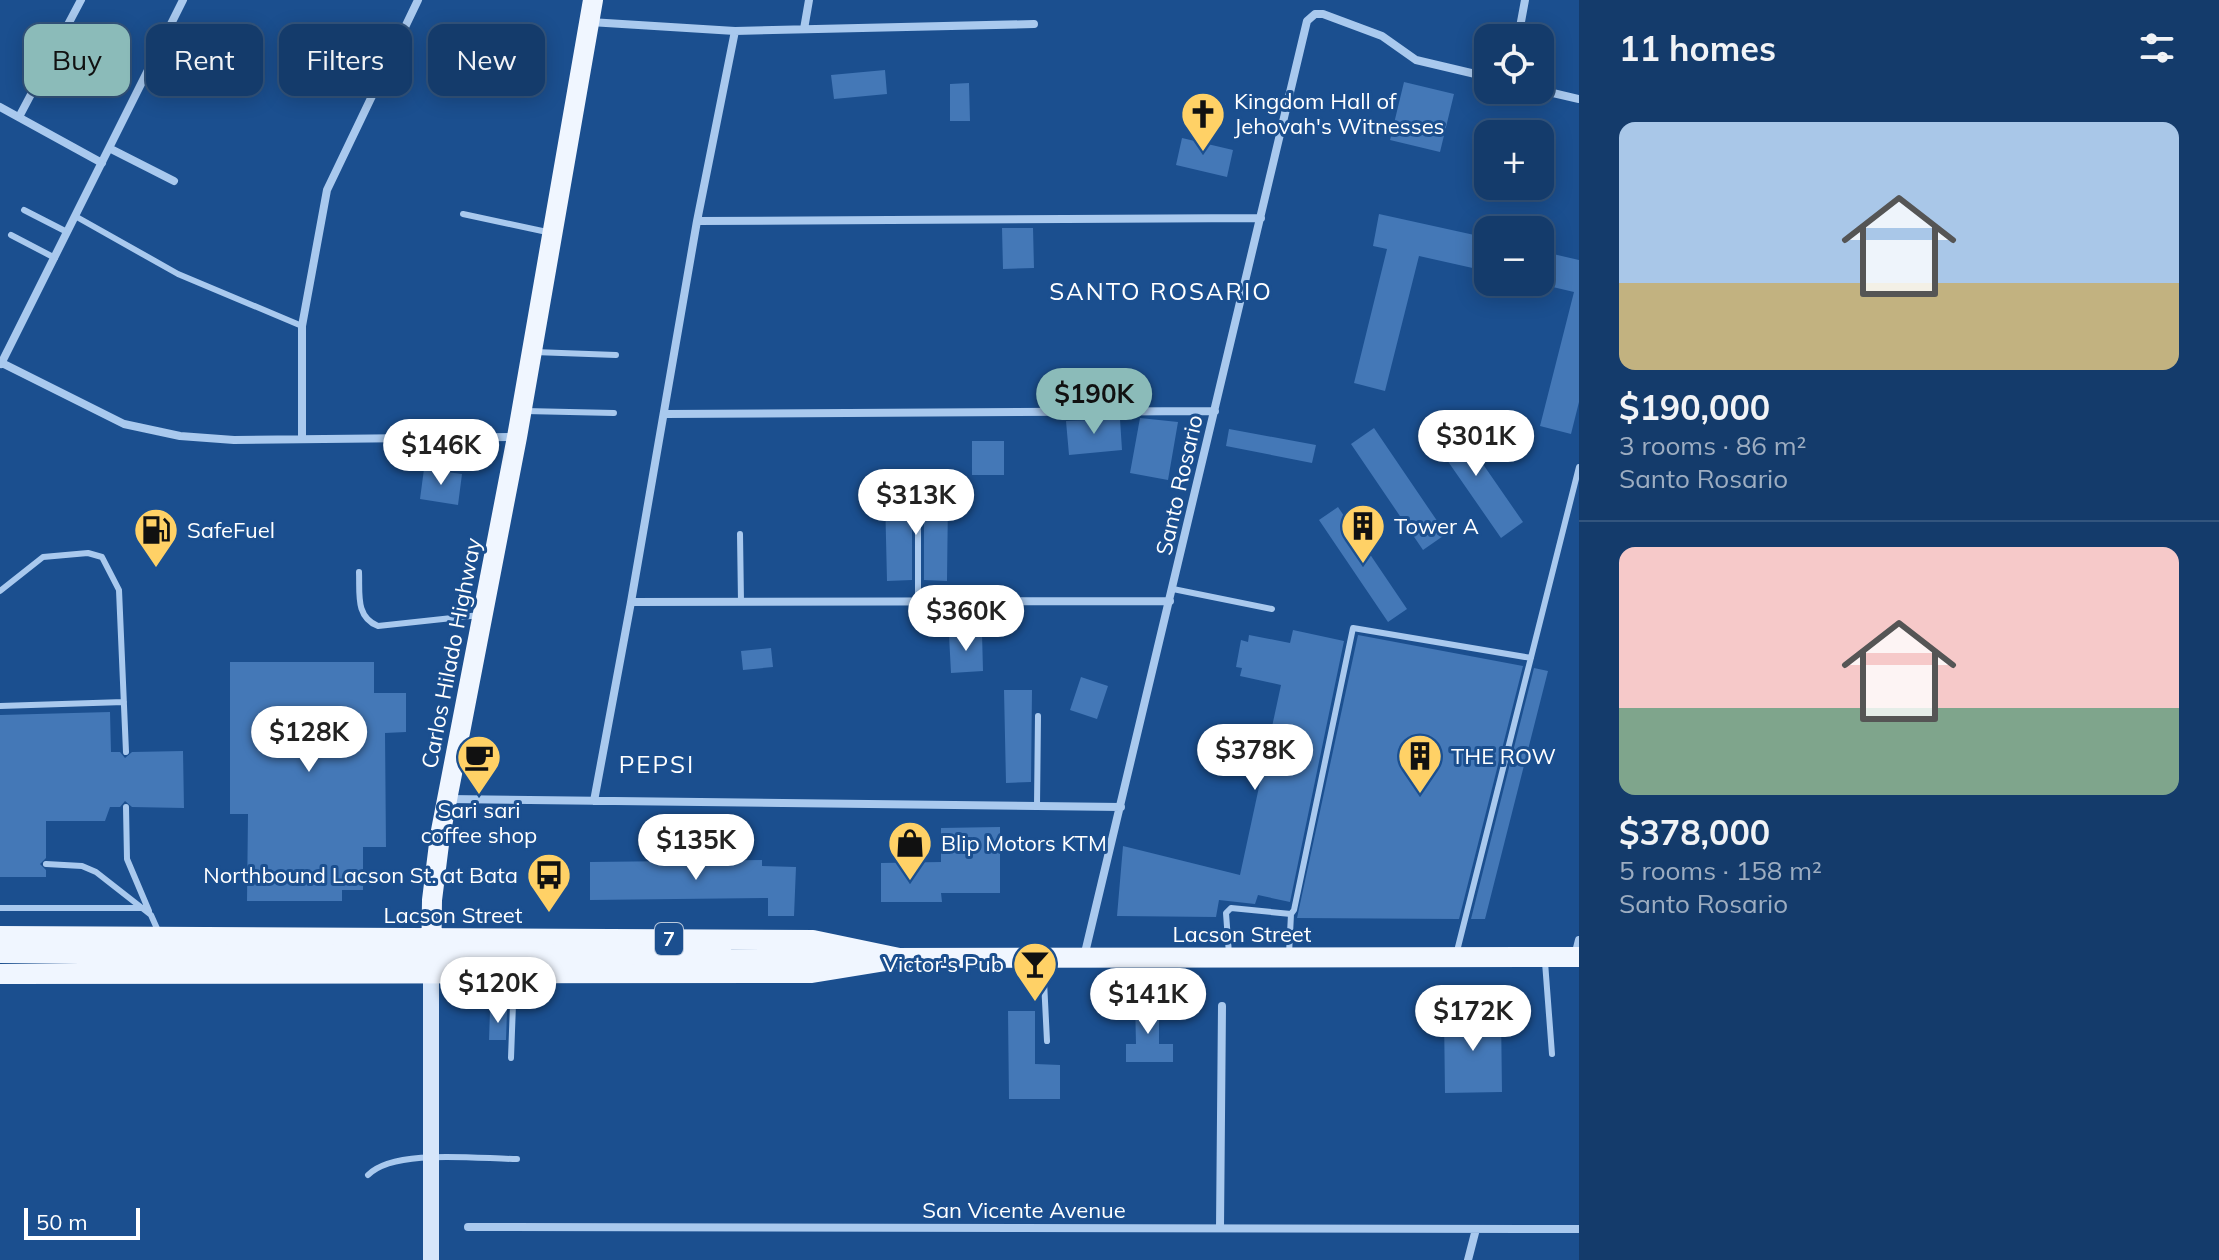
<!DOCTYPE html>
<html lang="en">
<head>
<meta charset="utf-8">
<style>
  body { margin:0; font-family:Mulish,sans-serif; background:#1d4271; color:#f1f3f6; height:100vh; display:flex; flex-direction:column; font-size:30px; white-space:nowrap }
  * { box-sizing:border-box; margin:0 }
  p { font-size:26px; color:#9dadc1 }
  .icon { flex:none; width:44px; height:44px; fill:none; stroke:currentColor; stroke-width:2; stroke-linecap:round; stroke-linejoin:round }
  .map { position:relative; flex:1; overflow:hidden }
  .side { display:flex; flex-direction:column; background:#143b6b; width:640px }
  .side>* { flex:none }
  .banner { position:absolute; left:24px; top:24px; width:760px; height:72px; display:flex; gap:16px }
  .fabs { position:absolute; left:1474px; top:24px; display:grid; gap:16px }
  .fabs a { display:grid; place-items:center; width:80px; height:80px; border-radius:16px; background:#143b6b; box-shadow:0 4px 20px #0003,0 0 0 2px #33557e; font-size:40px }
  .scale { position:absolute; left:24px; bottom:20px; width:116px; box-sizing:border-box; padding-left:8px; border:4px solid #fff; border-top:0; font-size:22px; line-height:28px; white-space:nowrap; color:#fff; -webkit-text-stroke:6px #1b4f8f; paint-order:stroke }
  .price { position:absolute; translate:-50% -68px; padding:0 18px; border-radius:28px; background:#fff; color:#222; font-size:26px; line-height:52px; filter:drop-shadow(0 2px 4px #0008) }
  .price::after { content:''; position:absolute; left:50%; top:48px; width:24px; height:18px; margin-left:-12px; background:inherit; clip-path:polygon(0 0,100% 0,50% 100%) }
  .price.active { background:#8bbbb9; color:#111 }
  ul { padding:0; list-style:none }
  li { display:grid; align-content:center; gap:16px; height:424px; padding:0 40px }
  li+li { border-top:2px solid #33557e }
  li span { display:grid; place-items:center; height:248px; border-radius:16px; color:#555 }
  li>.icon { margin-inline-start:auto }
  span .icon { width:144px; height:144px; fill:#fffc; stroke-width:1 }
  li b { font-size:34px }
  h2 { display:flex; justify-content:space-between; align-items:center; height:96px; padding:0 40px; font-size:34px }
  .tag { padding:0 28px; border-radius:16px; background:#143b6b; box-shadow:0 4px 20px #0003,0 0 0 2px #33557e; font-size:28px; line-height:72px }
  .tag.active { background:#8bbbb9; color:#111 }
  main { display:flex; flex:1; min-height:0 }
  .map>svg:first-child { display:block }
  .building { fill:#4478b7 }
  .lines { fill:none; stroke-linecap:round; stroke-linejoin:round }
  .lane { stroke:#a9c9ee; stroke-width:6 }
  .street { stroke:#a9c9ee; stroke-width:8 }
  .secondary { stroke:#d6e6fa; stroke-width:16 }
  .primary { stroke:#f0f6ff; stroke-width:20 }
  .primary-bridge { stroke:#f0f6ff; stroke-width:20 }
  .labels { text-anchor:middle; stroke-width:6; stroke-linejoin:round; paint-order:stroke }
  .shield { fill:#1b4f8f; stroke:#bbcadd; stroke-width:2 }
  .shield-label { font-size:20px; font-weight:bold; fill:#fff }
  .poi-label { font-size:22px; fill:#fff; stroke:#1b4f8f; text-anchor:start }
  .street-label { font-size:22px; fill:#fff; stroke:#1b4f8f }
  .neighbourhood-label { font-size:24px; letter-spacing:2px; fill:#fff; stroke:#1b4f8f }
</style>
</head>
<body>
<main>
<div class="map">
<svg width="1579" height="1260" viewBox="0 0 1579 1260">
  <rect width="100%" height="100%" fill="#1b4f8f"/>
  <path class="building" d="M885 70 887 94 834 99 831 75Z
    M1404 82 1454 94 1440 152 1390 140Z
    M969 83 970 121H950V84Z
    M1182 138 1233 150 1227 177 1176 165Z
    M1379 214 1488 238 1486 271 1419 256 1385 391 1354 383 1387 249 1373 246Z
    M1002 228H1033L1034 268 1003 269Z
    M1540 251 1579 260V402L1571 434 1540 426 1574 292 1540 284Z
    M1140 418 1178 422 1168 480 1130 473Z
    M1451 418 1523 522 1501 538 1429 434Z
    M1120 419 1122 450 1069 455 1066 421Z
    M1374 428 1446 534 1423 550 1351 444Z
    M1229 429 1316 445 1312 463 1226 446Z
    M972 441H1004V475H972Z
    M424 469 462 474 458 505 420 499Z
    M885 496 948 498 947 581 924 580V509L917 503 912 509V580L887 581Z
    M1338 507 1407 609 1388 622 1319 520Z
    M1293 630 1344 641 1290 902 1258 895 1255 904 1219 900 1216 917 1117 916 1123 846 1240 875 1281 685 1240 676 1242 668 1236 667 1241 640 1248 642 1249 635 1290 643Z
    M982 633 983 671 951 673 949 635Z
    M1358 635 1523 666 1459 919 1297 918Z
    M771 648 773 667 743 670 741 651Z
    M230 662H374V693H406V732L385 733 386 847H363V890H342V901H247L248 814H230Z
    M1534 668 1548 671 1485 919H1471Z
    M1081 677 1108 686 1097 719 1070 710Z
    M1004 690H1032L1031 782 1006 783Z
    M110 712 111 752H120L125 758 132 752 183 751 184 808 132 807 125 801 120 807H110L105 821H46V858L40 864 46 870V877H0V715Z
    M1000 827V893H941L942 902H881V863L941 862V828Z
    M762 860V866L796 867 794 916H768V898L590 900V862Z
    M1135 1000H1159V1044H1173V1062H1126V1044H1136Z
    M490 1010H507L506 1040H489Z
    M1008 1011H1035V1064L1060 1065V1099H1009Z
    M1501 1013 1502 1092 1445 1093 1444 1014Z"/>
  <g class="lines">
    <path class="lane" d="M24 210 67 232
      M463 214 547 232
      M75 216 178 274 302 326
      M11 235 55 258
      M534 352 616 355
      M525 411 614 413
      M918 509V603
      M740 534 741 602
      M359 572C360 593 355 617 378 626L480 615
      M1173 589 1272 609
      M0 591 43 557 88 553 102 557 119 590 126 752
      M0 706 124 702
      M1037 806 1038 716
      M126 807 127 859 149 911
      M46 864 82 866 96 872 151 915 159 933
      M0 908H140
      M1229 954 1226 913 1231 908 1291 914 1294 910 1353 628 1531 658
      M1289 954 1291 914
      M1456 955 1579 467
      M1043 961 1047 1041
      M1545 962 1552 1054
      M511 1058 514 977
      M368 1175C394 1148 480 1159 517 1159"/>
    <path class="street" d="M590 22 735 31 1034 24
      M804 29 809 0
      M735 31 697 221 631 602 1170 601
      M1518 38 1525 0
      M1540 90 1579 99
      M0 107 102 163
      M19 117 81 0
      M109 148 174 181
      M697 221 1261 218
      M0 362 124 424 180 436 234 440 516 437
      M1 364 183 0
      M665 414 1215 411
      M302 439V326L327 190 418 0
      M448 799 1121 807
      M594 801 631 602
      M1575 956 1579 940
      M1084 957 1307 21 1315 14H1323L1382 36 1416 60 1488 77
      M468 1227 1579 1229
      M1220 1228 1222 1006
      M1468 1260 1476 1229"/>
    <path class="secondary" d="M431 1260V972"/>
    <path class="primary" d="M0 936 813 940 904 959
      M0 953 87 954
      M723 955 851 957
      M891 958 1579 957
      M431 972 432 900 440 836 517 437 593 0
      M0 974 812 973 892 960"/>
    <path class="primary-bridge" d="M87 954 723 955"/>
  </g>
  <defs>
    <g id="church-pin" transform="scale(2.3)"><path d="M0 17L-7.5 6A9.5 9.5 0 1 1 7.5 6Z" fill="#ffd166" stroke="#1b4f8f"/><path d="M-1.2-6h2.4v3.5h3.3v2.4h-3.3V6h-2.4V-.1h-3.3v-2.4h3.3Z" fill="#111"/></g>
    <g id="building-pin" transform="scale(2.3)"><path d="M0 17L-7.5 6A9.5 9.5 0 1 1 7.5 6Z" fill="#ffd166" stroke="#1b4f8f"/><path d="M-4-6H4V6H1V3H-1V6H-4ZM-2.5-4.3h1.7v1.8h-1.7ZM.8-4.3h1.7v1.8H.8ZM-2.5-1h1.7V.8h-1.7ZM.8-1h1.7V.8H.8Z" fill="#111"/></g>
    <g id="fuel-pin" transform="scale(2.3)"><path d="M0 17L-7.5 6A9.5 9.5 0 1 1 7.5 6Z" fill="#ffd166" stroke="#1b4f8f"/><path d="M-5.5-6h7V0h2V4h1.3V-2.5L3-4.5l.8-.8L6-3V5H2.5V1h-1V6h-7ZM-4.2-4.7v3.2H.2V-4.7Z" fill="#111"/></g>
    <g id="cafe-pin" transform="scale(2.3)"><path d="M0 17L-7.5 6A9.5 9.5 0 1 1 7.5 6Z" fill="#ffd166" stroke="#1b4f8f"/><path d="M-5.5-4.5H6V0H3Q3 3.5 0 3.5H-2.5Q-5.5 3.5-5.5 0ZM3-3.2v2h1.7v-2ZM-6 4.5H4V6H-6Z" fill="#111"/></g>
    <g id="shop-pin" transform="scale(2.3)"><path d="M0 17L-7.5 6A9.5 9.5 0 1 1 7.5 6Z" fill="#ffd166" stroke="#1b4f8f"/><path d="M-5-2.5h2.3a2.7 3.5 0 0 1 5.4 0H5L5.5 6h-11ZM-1.5-2.5h3a1.5 2.3 0 0 0-3 0Z" fill="#111"/></g>
    <g id="bus-pin" transform="scale(2.3)"><path d="M0 17L-7.5 6A9.5 9.5 0 1 1 7.5 6Z" fill="#ffd166" stroke="#1b4f8f"/><path d="M-5-6H5V4H4V6H2V4H-2V6H-4V4H-5ZM-3.5-4V0h7V-4ZM-3.5 1.2v1.5H-2V1.2ZM2 1.2v1.5H3.5V1.2Z" fill="#111"/></g>
    <g id="bar-pin" transform="scale(2.3)"><path d="M0 17L-7.5 6A9.5 9.5 0 1 1 7.5 6Z" fill="#ffd166" stroke="#1b4f8f"/><path d="M-6-5H6L.8 .8V4.5H3.5V6h-7V4.5H-.8V.8Z" fill="#111"/></g>
  </defs>
  <g fill-rule="evenodd">
    <use href="#church-pin" x="1203" y="114"/>
    <use href="#building-pin" x="1363" y="526"/>
    <use href="#fuel-pin" x="156" y="530"/>
    <use href="#building-pin" x="1420" y="756"/>
    <use href="#cafe-pin" x="479" y="757"/>
    <use href="#shop-pin" x="910" y="843"/>
    <use href="#bus-pin" x="549" y="875"/>
    <use href="#bar-pin" x="1035" y="964"/>
  </g>
  <g class="labels">
    <rect class="shield" x="655" y="923" width="28" height="32" rx="6"/>
    <g class="shield-label">
      <text x="669" y="946">7</text>
    </g>
    <g class="poi-label">
      <text x="1234" y="109">Kingdom Hall of<tspan x="1234" dy="25">Jehovah's Witnesses</tspan></text>
      <text x="1394" y="534">Tower A</text>
      <text x="187" y="538">SafeFuel</text>
      <text x="1451" y="764">THE ROW</text>
      <text x="479" y="818" text-anchor="middle">Sari sari<tspan x="479" dy="25">coffee shop</tspan></text>
      <text x="941" y="851">Blip Motors KTM</text>
      <text x="518" y="883" text-anchor="end">Northbound Lacson St. at Bata</text>
      <text x="1004" y="972" text-anchor="end">Victor's Pub</text>
    </g>
    <g class="street-label">
      <text transform="translate(1179 485) rotate(-77)" y="8">Santo Rosario</text>
      <text transform="translate(451 653) rotate(-79)" y="8">Carlos Hilado Highway</text>
      <text x="453" y="923">Lacson Street</text>
      <text x="1242" y="942">Lacson Street</text>
      <text x="1024" y="1218">San Vicente Avenue</text>
    </g>
    <g class="neighbourhood-label">
      <text x="1161" y="300">SANTO ROSARIO</text>
      <text x="657" y="773">PEPSI</text>
    </g>
  </g>
</svg>
<div class="fabs">
<a><svg class="icon" aria-label="locate" viewBox="0 0 24 24"><circle cx="12" cy="12" r="6"/><path d="M12 2v4M12 18v4M2 12h4M18 12h4"/></svg></a>
<a>+</a>
<a>−</a>
</div>
<div class="scale">50 m</div>
<b class="price active" style="left:1094px;top:436px">$190K</b>
<b class="price" style="left:1476px;top:478px">$301K</b>
<b class="price" style="left:441px;top:487px">$146K</b>
<b class="price" style="left:916px;top:537px">$313K</b>
<b class="price" style="left:966px;top:653px">$360K</b>
<b class="price" style="left:309px;top:774px">$128K</b>
<b class="price" style="left:1255px;top:792px">$378K</b>
<b class="price" style="left:696px;top:882px">$135K</b>
<b class="price" style="left:498px;top:1025px">$120K</b>
<b class="price" style="left:1148px;top:1036px">$141K</b>
<b class="price" style="left:1473px;top:1053px">$172K</b>
<div class="banner">
<a class="tag active">Buy</a>
<a class="tag">Rent</a>
<a class="tag">Filters</a>
<a class="tag">New</a>
</div>
</div>
<section class="side">
<h2>11 homes<svg class="icon" aria-label="filters" viewBox="0 0 24 24"><path d="M4 7h16M4 17h16"/><circle cx="9" cy="7" r="2"/><circle cx="15" cy="17" r="2"/></svg></h2>
<ul>
<li><span style="background:linear-gradient(#a9c7e8 65%,#c2b280 0)"><svg class="icon" aria-label="home" viewBox="0 0 24 24"><path d="M3 11l9-7 9 7M6 9v11h12V9"/></svg></span><div><b>$190,000</b><p>3 rooms · 86 m²</p><p>Santo Rosario</p></div></li>
<li><span style="background:linear-gradient(#f6c9c9 65%,#7fa58c 0)"><svg class="icon" aria-label="home" viewBox="0 0 24 24"><path d="M3 11l9-7 9 7M6 9v11h12V9"/></svg></span><div><b>$378,000</b><p>5 rooms · 158 m²</p><p>Santo Rosario</p></div></li>
</ul>
</section>
</main>
</body>
</html>
